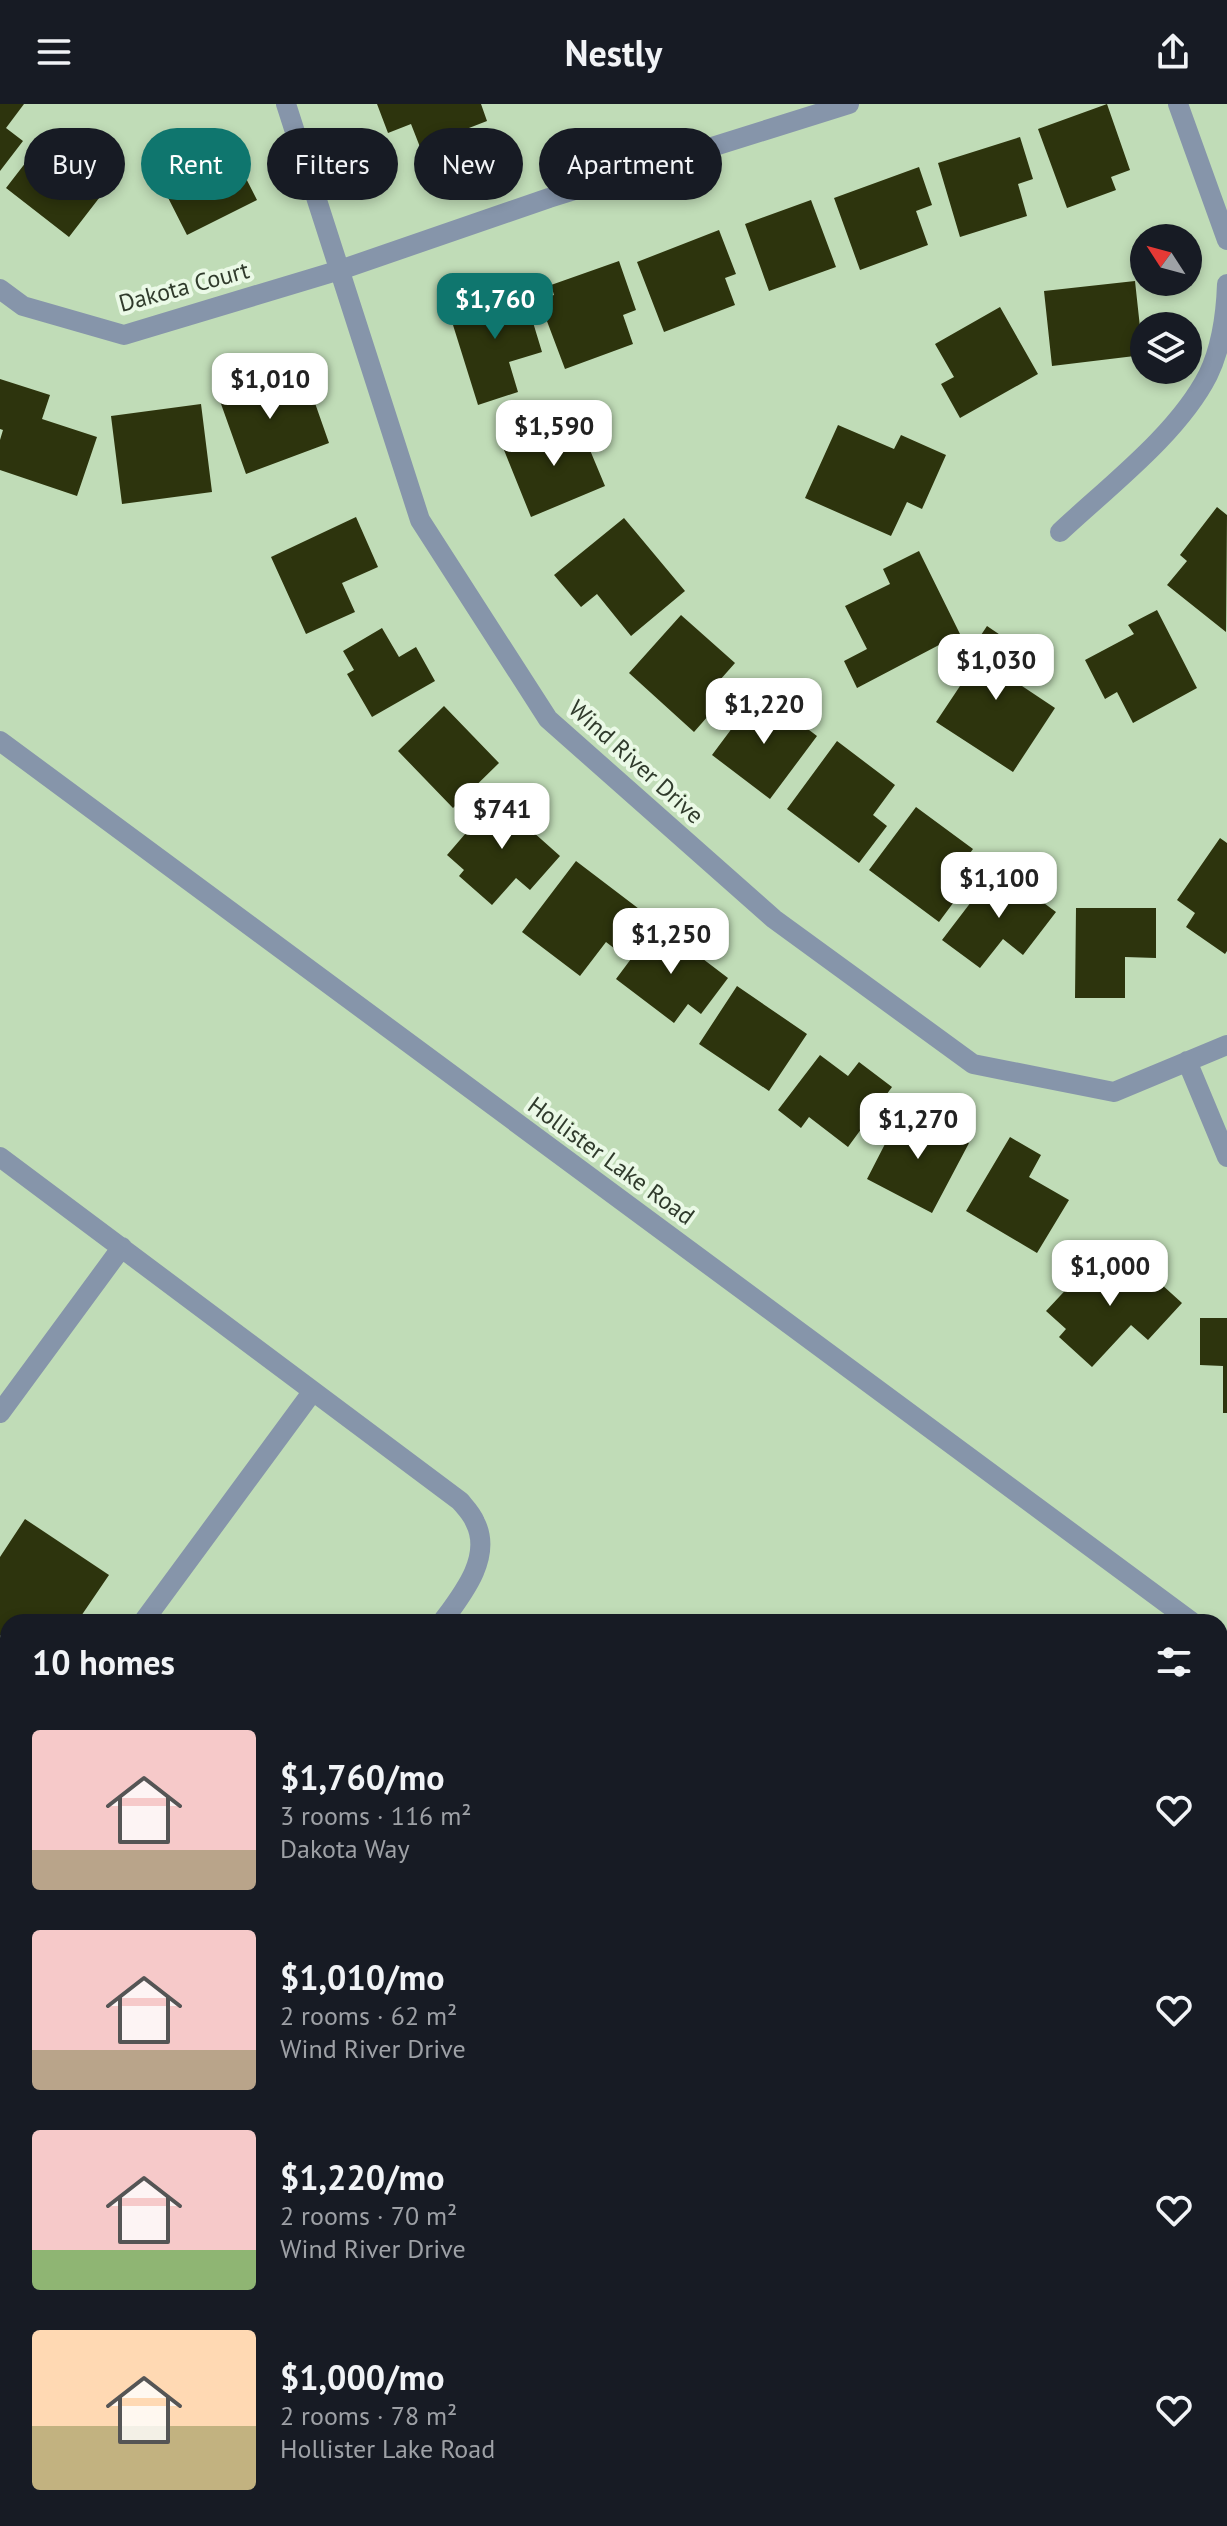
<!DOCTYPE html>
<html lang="en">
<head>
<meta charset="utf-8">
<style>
  body { margin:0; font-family:"PT Sans",sans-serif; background:#20242c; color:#f1f3f6; height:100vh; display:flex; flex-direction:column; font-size:30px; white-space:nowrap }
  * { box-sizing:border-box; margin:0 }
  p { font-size:26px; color:#9ea1a6 }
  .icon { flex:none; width:44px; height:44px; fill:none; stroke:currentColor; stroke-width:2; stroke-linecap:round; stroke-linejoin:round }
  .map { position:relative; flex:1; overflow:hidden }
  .panel { position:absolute; left:0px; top:1510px; width:1228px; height:912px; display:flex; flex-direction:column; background:#171b24; border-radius:24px 24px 0 0; box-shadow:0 4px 12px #0003 }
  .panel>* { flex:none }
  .banner { position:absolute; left:24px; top:24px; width:800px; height:72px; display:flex; gap:16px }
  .needle { width:52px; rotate:306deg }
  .buttons { position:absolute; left:1130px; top:120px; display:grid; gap:16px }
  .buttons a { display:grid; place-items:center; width:72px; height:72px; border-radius:50%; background:#171b24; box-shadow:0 4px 12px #0003; font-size:40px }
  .price { position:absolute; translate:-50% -68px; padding:0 18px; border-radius:16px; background:#fff; color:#222; font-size:26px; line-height:52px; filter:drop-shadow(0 2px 4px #0008) }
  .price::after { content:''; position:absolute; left:50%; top:48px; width:24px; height:18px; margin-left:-12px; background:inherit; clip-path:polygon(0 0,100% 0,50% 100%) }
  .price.current { background:#0f766e; color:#fff }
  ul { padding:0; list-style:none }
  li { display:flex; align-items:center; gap:24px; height:200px; padding:0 32px }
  li span { display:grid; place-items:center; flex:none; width:224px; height:160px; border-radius:8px; color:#555 }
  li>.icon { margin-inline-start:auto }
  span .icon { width:96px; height:96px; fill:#fffc; stroke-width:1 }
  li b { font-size:34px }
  h2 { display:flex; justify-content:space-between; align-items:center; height:96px; padding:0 32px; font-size:34px }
  .tag { padding:0 28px; border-radius:36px; background:#171b24; box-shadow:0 4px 12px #0003; font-size:28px; line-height:72px }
  .tag.current { background:#0f766e; color:#fff }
  header { display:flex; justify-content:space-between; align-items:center; height:104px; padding:0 32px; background:#171b24; font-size:36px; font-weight:700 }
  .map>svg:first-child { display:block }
  .building { fill:#2d340d }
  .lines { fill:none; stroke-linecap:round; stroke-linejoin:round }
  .minor { stroke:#8695aa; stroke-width:20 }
  .labels { text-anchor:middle; stroke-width:8; stroke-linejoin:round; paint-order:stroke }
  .street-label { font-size:24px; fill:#303b2c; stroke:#eaf9e6 }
</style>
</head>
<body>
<header><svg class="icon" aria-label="menu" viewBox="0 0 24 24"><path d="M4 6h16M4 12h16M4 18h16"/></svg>Nestly<svg class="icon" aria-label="share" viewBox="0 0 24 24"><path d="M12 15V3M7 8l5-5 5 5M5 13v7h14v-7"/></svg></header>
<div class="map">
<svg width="1227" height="2422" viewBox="0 0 1227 2422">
  <rect width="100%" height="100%" fill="#c0dcb7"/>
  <path class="building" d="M0 0H24L6 24 23 37 0 67Z
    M377 0H481L487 17 420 43 411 20 388 29Z
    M1107 0 1130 66 1111 73 1116 86 1067 104 1038 25Z
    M50 27 113 76 69 133 6 84Z
    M1020 33 1033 75 1018 80 1027 112 960 133 938 59Z
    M227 37 257 96 187 131 157 72Z
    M919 63 932 101 916 107 928 141 860 166 834 94Z
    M811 96 836 163 769 187 745 120Z
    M719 126 736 170 725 174 735 201 664 228 637 158Z
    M619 157 636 206 623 211 633 240 565 265 539 196 554 191 551 181Z
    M1135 177 1143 251 1052 262 1044 187Z
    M522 182 542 248 509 258 518 288 478 301 448 205Z
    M1000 203 1038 270 960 314 941 280 954 273 935 240Z
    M266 264 277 294 309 282 329 339 246 370 215 283Z
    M0 275 50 291 42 315 97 333 77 392 0 366V336L3 326 0 325Z
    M201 300 212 388 122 400 111 312Z
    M577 315 605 382 531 413 504 346Z
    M838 321 894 345 901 331 946 351 922 405 907 398 891 432 805 394Z
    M1217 403 1227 411 1226 528 1167 481 1187 457 1180 451Z
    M356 413 378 463 342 479 355 508 306 530 271 453Z
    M624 414 685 487 631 532 597 490 581 503 554 471Z
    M919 447 960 530 857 584 844 557 867 545 845 502 890 480 883 465Z
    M1157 506 1197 584 1133 619 1117 588 1105 595 1085 556 1134 530 1128 521Z
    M681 511 735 559 712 585 723 595 694 628 629 569Z
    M987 522 1033 553 1016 578 1055 604 1013 668 936 618 970 567 961 561Z
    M382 524 399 553 416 543 435 577 372 613 347 570 354 566 343 547Z
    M759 588 817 632 770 695 712 651Z
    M444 602 499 659 453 704 398 647Z
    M837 637 895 681 873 711 887 722 859 759 787 705Z
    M503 686 530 711 523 719 560 752 530 786 516 774 492 801 459 772 464 766 447 751Z
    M916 703 973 745 955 770 968 779 939 818 869 766Z
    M1220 734 1227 739V847L1225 850 1186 823 1195 809 1177 796Z
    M576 757 647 811 619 848 606 838 580 872 522 828Z
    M997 764 1056 808 1023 851 1003 835 980 864 942 836Z
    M1076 804H1156V854L1125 853V894H1075Z
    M657 820 728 874 701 910 688 900 674 919 616 875Z
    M737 882 807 930 769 987 699 940Z
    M820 951 848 972 859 958 892 983 848 1043 809 1013 801 1024 778 1006Z
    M903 1005 969 1039 932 1109 867 1075Z
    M1010 1033 1041 1051 1029 1073 1069 1096 1037 1149 966 1107Z
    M1100 1149 1126 1174 1139 1160 1182 1199 1148 1236 1131 1221 1092 1263 1059 1233 1066 1225 1046 1207Z
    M1200 1214H1227V1309H1223V1262L1200 1261Z
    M25 1415 109 1471 77 1518H8V1537L0 1531V1453Z
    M0 1570 8 1576V1612L0 1623Z
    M5 1774 8 1776V1880L0 1875V1781Z
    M8 2245V2297L0 2291V2256Z
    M0 2311 8 2317V2366L0 2377Z"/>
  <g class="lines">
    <path class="minor" d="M286 0 420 416 548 615 774 815 973 960 1114 988 1227 941
      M1178 0 1227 136
      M0 185 23 202 124 231 340 166 549 94 849 0
      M1060 428C1108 383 1178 330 1208 271 1221 244 1226 209 1227 180
      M0 637 1192 1518
      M1187 957 1227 1053
      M0 1053 460 1397C465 1403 472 1410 475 1418 493 1453 462 1491 442 1518
      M0 1309 122 1143
      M143 1518 313 1287
      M1220 1539 1227 1544
      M0 1713 8 1702
      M1220 1726 1227 1717
      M0 1984 8 1990
      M0 2114 8 2104
      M582 2414 593 2422
      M712 2422 718 2414"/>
  </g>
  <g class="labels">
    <g class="street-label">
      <text transform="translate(184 183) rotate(-15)" y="8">Dakota Court</text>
      <text transform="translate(636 658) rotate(42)" y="8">Wind River Drive</text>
      <text transform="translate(611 1057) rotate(36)" y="8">Hollister Lake Road</text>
    </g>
  </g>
</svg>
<div class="buttons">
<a><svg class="needle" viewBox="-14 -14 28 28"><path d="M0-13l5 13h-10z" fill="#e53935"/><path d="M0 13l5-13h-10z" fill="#9ea1a6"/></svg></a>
<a><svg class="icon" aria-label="layers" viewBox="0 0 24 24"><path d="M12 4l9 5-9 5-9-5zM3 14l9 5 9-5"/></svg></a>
</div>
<b class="price current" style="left:495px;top:237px">$1,760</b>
<b class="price" style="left:270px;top:317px">$1,010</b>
<b class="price" style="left:554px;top:364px">$1,590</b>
<b class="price" style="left:996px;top:598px">$1,030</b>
<b class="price" style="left:764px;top:642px">$1,220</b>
<b class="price" style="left:502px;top:747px">$741</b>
<b class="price" style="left:999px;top:816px">$1,100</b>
<b class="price" style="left:671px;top:872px">$1,250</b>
<b class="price" style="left:918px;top:1057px">$1,270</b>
<b class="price" style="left:1110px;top:1204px">$1,000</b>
<div class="banner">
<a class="tag">Buy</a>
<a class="tag current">Rent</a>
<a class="tag">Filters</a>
<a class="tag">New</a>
<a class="tag">Apartment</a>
</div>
<section class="panel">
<h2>10 homes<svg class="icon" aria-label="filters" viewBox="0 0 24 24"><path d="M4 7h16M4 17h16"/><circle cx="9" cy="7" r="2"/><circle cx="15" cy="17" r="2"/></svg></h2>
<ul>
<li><span style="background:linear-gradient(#f6c9c9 75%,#b9a48a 0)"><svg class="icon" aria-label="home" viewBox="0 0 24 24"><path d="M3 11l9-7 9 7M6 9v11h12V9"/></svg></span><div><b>$1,760/mo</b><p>3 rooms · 116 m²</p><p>Dakota Way</p></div><svg class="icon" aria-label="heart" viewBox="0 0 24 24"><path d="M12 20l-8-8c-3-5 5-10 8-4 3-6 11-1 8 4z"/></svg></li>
<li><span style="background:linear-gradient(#f6c9c9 75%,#b9a48a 0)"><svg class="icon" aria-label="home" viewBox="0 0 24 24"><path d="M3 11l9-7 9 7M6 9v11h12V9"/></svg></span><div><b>$1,010/mo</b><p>2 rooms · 62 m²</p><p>Wind River Drive</p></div><svg class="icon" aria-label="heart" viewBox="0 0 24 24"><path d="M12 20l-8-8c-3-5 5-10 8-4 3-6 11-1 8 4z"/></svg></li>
<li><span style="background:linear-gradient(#f6c9c9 75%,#8fb573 0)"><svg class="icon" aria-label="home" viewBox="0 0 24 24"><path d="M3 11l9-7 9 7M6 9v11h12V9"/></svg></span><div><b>$1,220/mo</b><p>2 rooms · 70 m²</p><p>Wind River Drive</p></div><svg class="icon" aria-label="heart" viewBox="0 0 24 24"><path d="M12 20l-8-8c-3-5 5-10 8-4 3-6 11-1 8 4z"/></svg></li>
<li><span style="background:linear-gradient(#ffd9b3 60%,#c2b280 0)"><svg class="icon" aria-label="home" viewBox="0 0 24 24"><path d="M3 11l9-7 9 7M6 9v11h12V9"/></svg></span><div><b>$1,000/mo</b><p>2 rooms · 78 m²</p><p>Hollister Lake Road</p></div><svg class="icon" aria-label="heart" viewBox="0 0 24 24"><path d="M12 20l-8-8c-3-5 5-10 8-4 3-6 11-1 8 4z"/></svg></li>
</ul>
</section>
</div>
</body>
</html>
